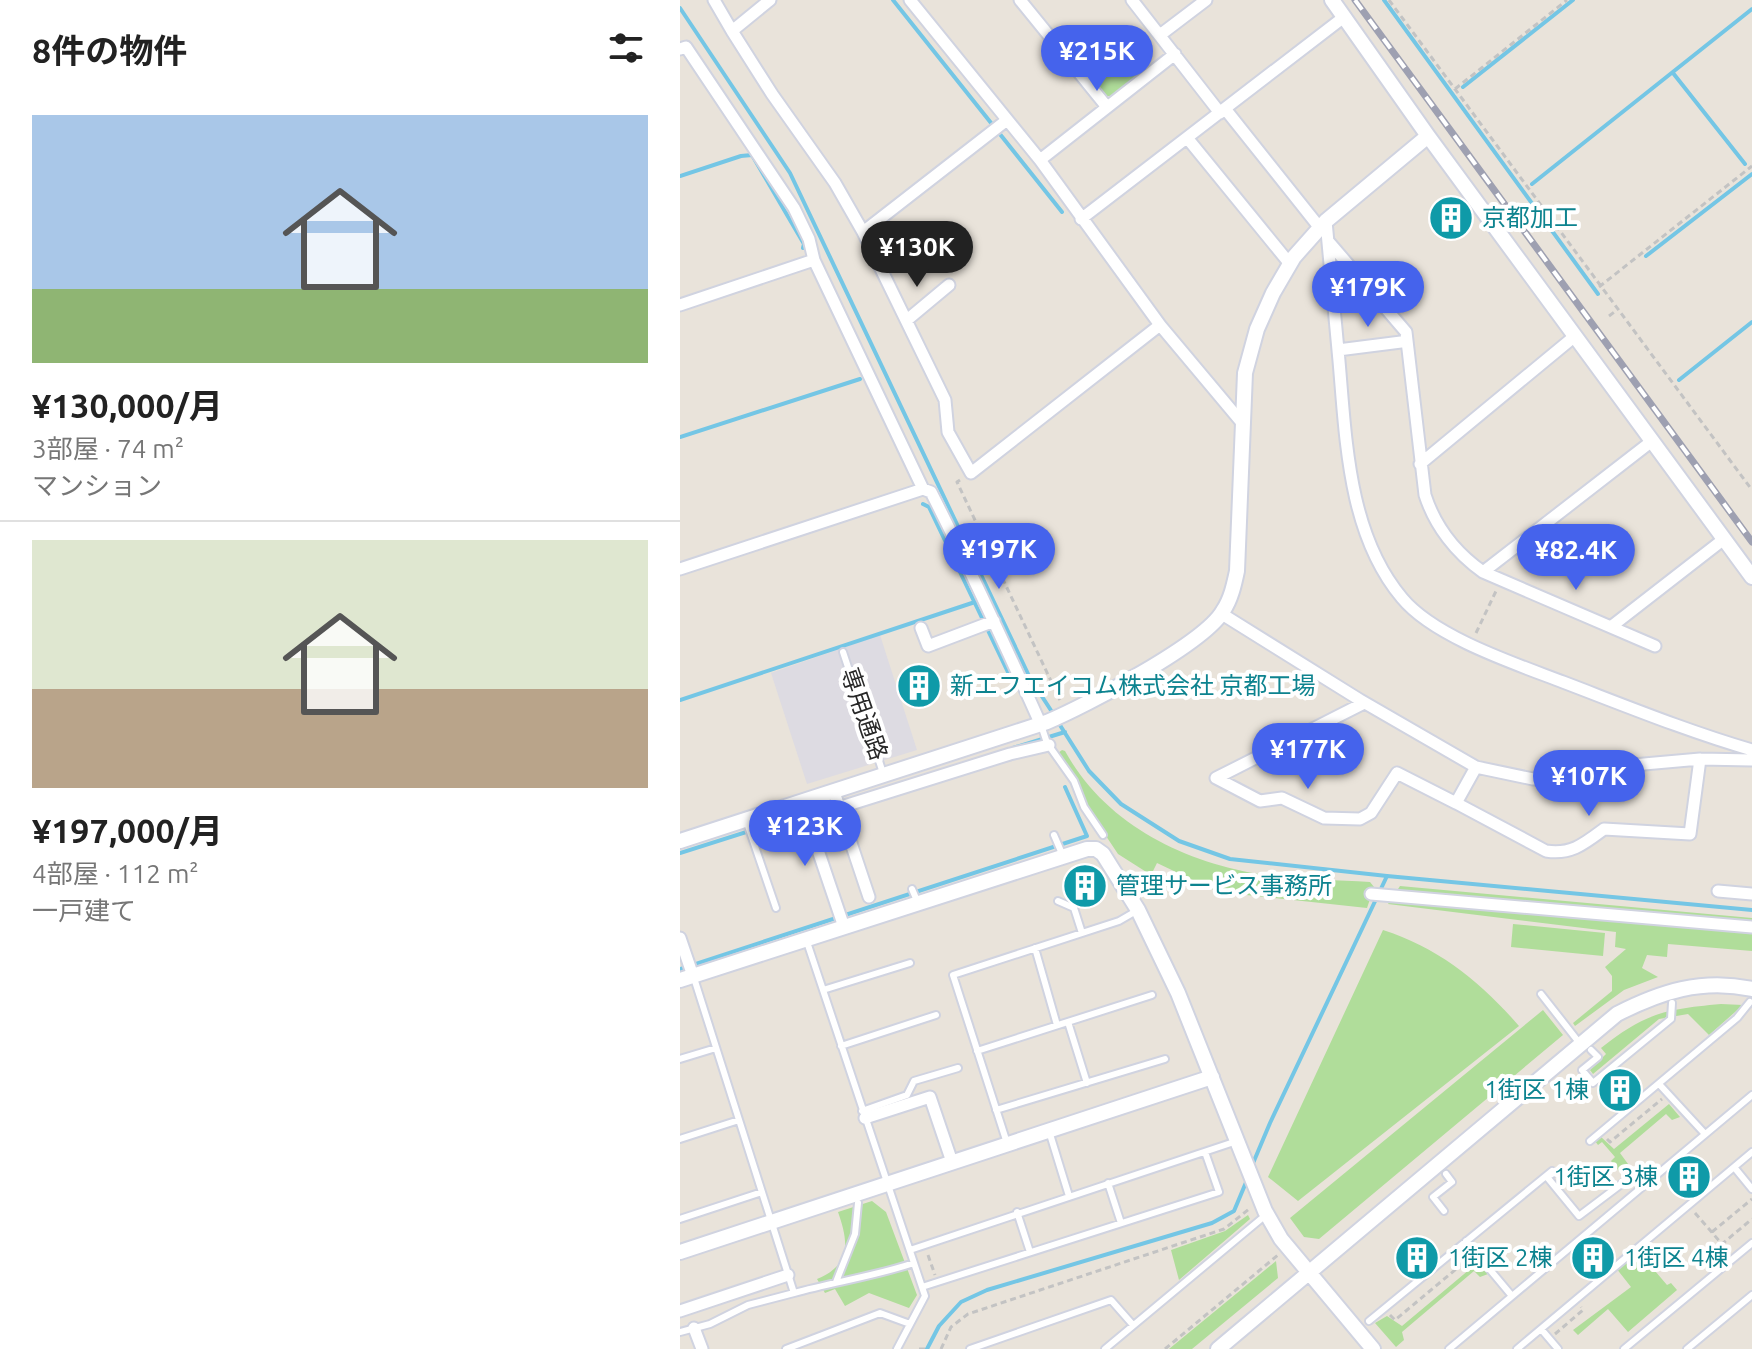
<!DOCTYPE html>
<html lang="ja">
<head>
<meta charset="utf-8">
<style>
  body { margin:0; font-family:Ubuntu,"Noto Sans JP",sans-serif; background:#f6f6f6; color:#222; height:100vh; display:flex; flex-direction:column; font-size:30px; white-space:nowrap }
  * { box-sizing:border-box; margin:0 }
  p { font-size:26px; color:#767676 }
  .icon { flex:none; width:44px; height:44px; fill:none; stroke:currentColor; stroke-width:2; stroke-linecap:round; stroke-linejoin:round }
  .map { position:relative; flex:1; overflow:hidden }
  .details { display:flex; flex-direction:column; background:#fff; width:680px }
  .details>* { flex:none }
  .price { position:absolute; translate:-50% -68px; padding:0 18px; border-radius:28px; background:#4563ec; color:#fff; font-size:26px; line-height:52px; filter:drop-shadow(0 2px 4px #0008) }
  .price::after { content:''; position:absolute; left:50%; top:48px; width:24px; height:18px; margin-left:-12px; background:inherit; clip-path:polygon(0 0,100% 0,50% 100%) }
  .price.selected { background:#222; color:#fff }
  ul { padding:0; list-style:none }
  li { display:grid; align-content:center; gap:16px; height:424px; padding:0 32px }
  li+li { border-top:2px solid #e0e0e0 }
  li span { display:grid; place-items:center; height:248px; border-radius:0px; color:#555 }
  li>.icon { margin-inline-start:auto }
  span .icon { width:144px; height:144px; fill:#fffc; stroke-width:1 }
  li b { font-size:34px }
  h2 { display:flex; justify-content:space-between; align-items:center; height:96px; padding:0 32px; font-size:34px }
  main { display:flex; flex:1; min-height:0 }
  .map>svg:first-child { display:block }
  .industrial { fill:#dddbe2 }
  .green { fill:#b0dd9a }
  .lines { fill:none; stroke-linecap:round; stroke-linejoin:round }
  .stream { stroke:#74c6e5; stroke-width:4 }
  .service-casing { stroke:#d0d3e0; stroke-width:10 }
  .minor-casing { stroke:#d0d3e0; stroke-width:15 }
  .tertiary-casing { stroke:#d0d3e0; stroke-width:18 }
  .path { stroke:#c3c3c3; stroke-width:3; stroke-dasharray:6 4; stroke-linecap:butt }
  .service { stroke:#fff; stroke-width:6 }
  .minor { stroke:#fff; stroke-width:11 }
  .tertiary { stroke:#fff; stroke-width:14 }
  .rail-casing { stroke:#9ea0b1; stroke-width:7 }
  .rail { stroke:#fff; stroke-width:4; stroke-dasharray:12; stroke-linecap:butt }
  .labels { text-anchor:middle; stroke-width:8; stroke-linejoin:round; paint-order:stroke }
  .culture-label { font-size:24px; fill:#0d838f; stroke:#fff; text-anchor:start }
  .street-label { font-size:24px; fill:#282828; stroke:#fff }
</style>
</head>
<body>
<main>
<section class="details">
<h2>8件の物件<svg class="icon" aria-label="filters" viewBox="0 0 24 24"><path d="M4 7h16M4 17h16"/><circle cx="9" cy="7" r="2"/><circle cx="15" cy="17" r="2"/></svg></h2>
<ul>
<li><span style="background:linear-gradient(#a9c7e8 70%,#8fb573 0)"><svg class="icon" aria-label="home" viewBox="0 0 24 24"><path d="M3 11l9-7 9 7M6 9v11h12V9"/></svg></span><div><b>¥130,000/月</b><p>3部屋 · 74 m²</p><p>マンション</p></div></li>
<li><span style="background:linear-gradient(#dfe7d0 60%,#b9a48a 0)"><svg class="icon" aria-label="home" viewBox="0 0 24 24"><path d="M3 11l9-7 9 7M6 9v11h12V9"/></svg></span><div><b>¥197,000/月</b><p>4部屋 · 112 m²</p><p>一戸建て</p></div></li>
</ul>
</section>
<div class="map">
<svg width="1072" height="1349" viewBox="0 0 1072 1349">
  <rect width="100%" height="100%" fill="#e9e3da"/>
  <path class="industrial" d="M200 635 237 750 127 784 91 673Z"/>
  <path class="green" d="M433 32 464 70 431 96H423L396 60Z
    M382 750 385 751C427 827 509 865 592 876 624 880 658 880 690 882L694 887 687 908 538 892 477 863 471 875 438 854 406 806 393 774 378 753Z
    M720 886 1072 918V951L988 944 987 957 967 955 962 968 978 977 944 990 895 1026 893 1023 932 991V976L925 967 946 949 935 947 936 932 708 904Z
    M833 924 925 933 923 956 831 947Z
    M703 930C759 948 801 982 839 1026L618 1201 588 1177Z
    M1041 1004 1063 1005 1029 1035 1008 1014 979 1019 913 1074 910 1070 926 1054 921 1048C965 1013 986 1009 1041 1004Z
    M863 1010 883 1035 639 1239 624 1237 610 1218Z
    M989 1104 1000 1117 992 1120 986 1114 940 1153 959 1179 951 1186 931 1161 935 1157 922 1142 918 1145 915 1141 920 1136 934 1149Z
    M192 1201 206 1212 237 1295 229 1308 189 1293 165 1306 155 1289 145 1293 137 1279C171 1265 169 1243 158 1212Z
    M568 1215 570 1219 499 1280 491 1250 545 1231Z
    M958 1251 987 1285 991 1283 997 1290 948 1332 928 1309 898 1335 893 1330 951 1287 936 1268Z
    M794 1258 808 1274 800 1277 794 1271 722 1332 724 1340 716 1347 695 1323 707 1316 722 1326 796 1264Z
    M596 1261 598 1278 512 1349H489Z"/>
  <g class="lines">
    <path class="stream" d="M213 0 382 212
      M704 0 918 294
      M0 8 110 173 350 678 374 715
      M993 73 1065 164
      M783 87 893 0
      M0 176 61 156 72 155 124 244 123 248
      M852 184 1072 9
      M966 256 1072 174
      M999 380 1072 322
      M0 437 180 379
      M243 504 249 507 336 689
      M0 700 295 602
      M378 722 409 771 441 804 499 841 550 859 707 876 1072 910
      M333 748 385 732
      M0 853 123 814
      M0 969 407 836 385 787
      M571 1168 590 1123 707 876
      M247 1349 259 1326 281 1302 307 1290 532 1223 554 1211 567 1180"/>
    <g class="service-casing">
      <path id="service" d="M163 652 204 776
        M361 725 367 743 394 781 404 807 423 835
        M66 820 96 908
        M374 835 383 856
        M232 889 238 903
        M378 901 394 908 402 933
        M126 939 245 1296 217 1349
        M355 948 377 1025
        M143 990 230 963
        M861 994 901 1045
        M388 1022 407 1083
        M161 1046 256 1015
        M911 1050 918 1057 902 1070 913 1083 991 1019 992 1003
        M297 1051 472 995
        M0 1059 36 1048
        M979 1084 1025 1134
        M316 1110 485 1059
        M182 1111 227 1095 234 1081 278 1068
        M369 1131 389 1196
        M0 1139 59 1120
        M910 1141 1057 1018 1070 1002
        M327 1143 273 975 439 921 458 910
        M1054 1167 1072 1189
        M872 1174 867 1177 899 1216 944 1182
        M428 1183 441 1223
        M764 1211 753 1197 772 1182 766 1174
        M337 1212 350 1252
        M0 1219 82 1192
        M786 1241 832 1296
        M230 1250 557 1141
        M156 1282 175 1234 178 1203
        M242 1287 539 1192 525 1152
        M114 1293C154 1282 195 1276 234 1263
        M689 1321 872 1171
        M861 1329 878 1349
        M0 1332 30 1324 68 1305 114 1293 14 978
        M106 1349 200 1313 230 1324
        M290 1349 431 1300 453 1325
        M425 1349 587 1214
        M769 1349 1072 1095
        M837 1349 1072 1152
        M944 1349 1072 1243
        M1007 1349 1072 1295"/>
    </g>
    <g class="minor-casing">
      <path id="minor" d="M34 0 52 31
        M90 0 52 31 92 94 155 183 183 232 265 400 268 432 291 473 480 325
        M230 0 360 160 480 325 563 424
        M340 0 427 107
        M452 0 540 113
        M480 35 526 0
        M0 49 6 47 114 208 129 239 134 260 243 489 251 492C290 569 326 647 361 725
        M546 110 640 228
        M508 139 610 264
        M360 160 495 54
        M401 219 664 17
        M646 221C650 268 655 314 659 361 666 440 668 534 722 598 754 637 836 664 883 682 946 706 1007 731 1072 750
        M183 232 327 120
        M648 241 726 332 745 495C755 526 776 553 803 572L975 646
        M0 305 134 260
        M227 320 269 285
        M658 350 721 342
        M740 464 895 336
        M0 569 243 489
        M803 572 972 441
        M542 614 680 700 796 767 853 779 878 780 953 765 1020 759 1072 760
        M932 626 1044 539
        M241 628 248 646 314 621
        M684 703 536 778 580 801 602 798 644 818 680 819 691 813 717 773 776 803
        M796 767 776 803 866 851C891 855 904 844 924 829L1010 834 1020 759
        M154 792 189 897
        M122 803 164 927
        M126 818 330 754 369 745
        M1038 891 1072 894
        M691 894 1072 927
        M0 938 13 976
        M185 1118 250 1097 272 1162
        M0 1311 108 1275
        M14 1328 22 1349"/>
    </g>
    <g class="tertiary-casing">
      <path id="tertiary" d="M652 0 748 136 1072 577
        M0 841 367 722C405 706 524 644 543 611 551 599 554 585 557 571L565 373 577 329 593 293 614 257 646 221 748 136
        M0 980 407 849H416L423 854 458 910 498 993 585 1211 601 1239 693 1349
        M0 1252 532 1077
        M538 1349 937 1014C980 992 1022 978 1072 989"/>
    </g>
    <path class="path" d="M709 0 1072 490
      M775 89 887 0
      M919 287 1072 166
      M929 316 937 310
      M280 480 277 482 380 700
      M796 633 817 589
      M927 1139 930 1142 982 1099
      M1015 1213 1042 1244 1072 1219
      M1032 1232 1072 1199
      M248 1255 255 1275
      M710 1315 715 1320 787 1260
      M875 1334 903 1310 901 1307
      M239 1349H245
      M261 1349 271 1327 288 1314 544 1229 569 1209
      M485 1349 598 1255"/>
    <use href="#service" class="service"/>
    <use href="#minor" class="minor"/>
    <use href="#tertiary" class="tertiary"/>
    <g class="rail-casing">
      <path id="rail" d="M675 0 1072 542"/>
    </g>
    <use href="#rail" class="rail"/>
  </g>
  <defs>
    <g id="building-disc" transform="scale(2.3)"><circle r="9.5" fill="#0f9aa8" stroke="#fff"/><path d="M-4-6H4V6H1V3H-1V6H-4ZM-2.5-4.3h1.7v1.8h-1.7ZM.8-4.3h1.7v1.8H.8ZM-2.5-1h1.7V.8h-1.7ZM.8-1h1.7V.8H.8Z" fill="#fff"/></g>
  </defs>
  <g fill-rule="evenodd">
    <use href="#building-disc" x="771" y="218"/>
    <use href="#building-disc" x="239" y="686"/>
    <use href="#building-disc" x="405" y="886"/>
    <use href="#building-disc" x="940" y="1090"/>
    <use href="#building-disc" x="1009" y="1177"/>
    <use href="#building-disc" x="737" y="1258"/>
    <use href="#building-disc" x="913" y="1258"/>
  </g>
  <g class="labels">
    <g class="culture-label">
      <text x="802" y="226">京都加工</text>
      <text x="270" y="694">新エフエイコム株式会社 京都工場</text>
      <text x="436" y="894">管理サービス事務所</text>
      <text x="909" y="1098" text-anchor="end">1街区 1棟</text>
      <text x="978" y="1185" text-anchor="end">1街区 3棟</text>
      <text x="768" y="1266">1街区 2棟</text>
      <text x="944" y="1266">1街区 4棟</text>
    </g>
    <g class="street-label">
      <text transform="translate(184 714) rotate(71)" y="8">専用通路</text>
    </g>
  </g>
</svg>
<b class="price" style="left:417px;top:93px">¥215K</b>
<b class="price selected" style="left:237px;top:289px">¥130K</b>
<b class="price" style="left:688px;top:329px">¥179K</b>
<b class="price" style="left:319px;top:591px">¥197K</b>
<b class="price" style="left:896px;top:592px">¥82.4K</b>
<b class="price" style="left:628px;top:791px">¥177K</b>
<b class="price" style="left:909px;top:818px">¥107K</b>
<b class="price" style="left:125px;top:868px">¥123K</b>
</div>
</main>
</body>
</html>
